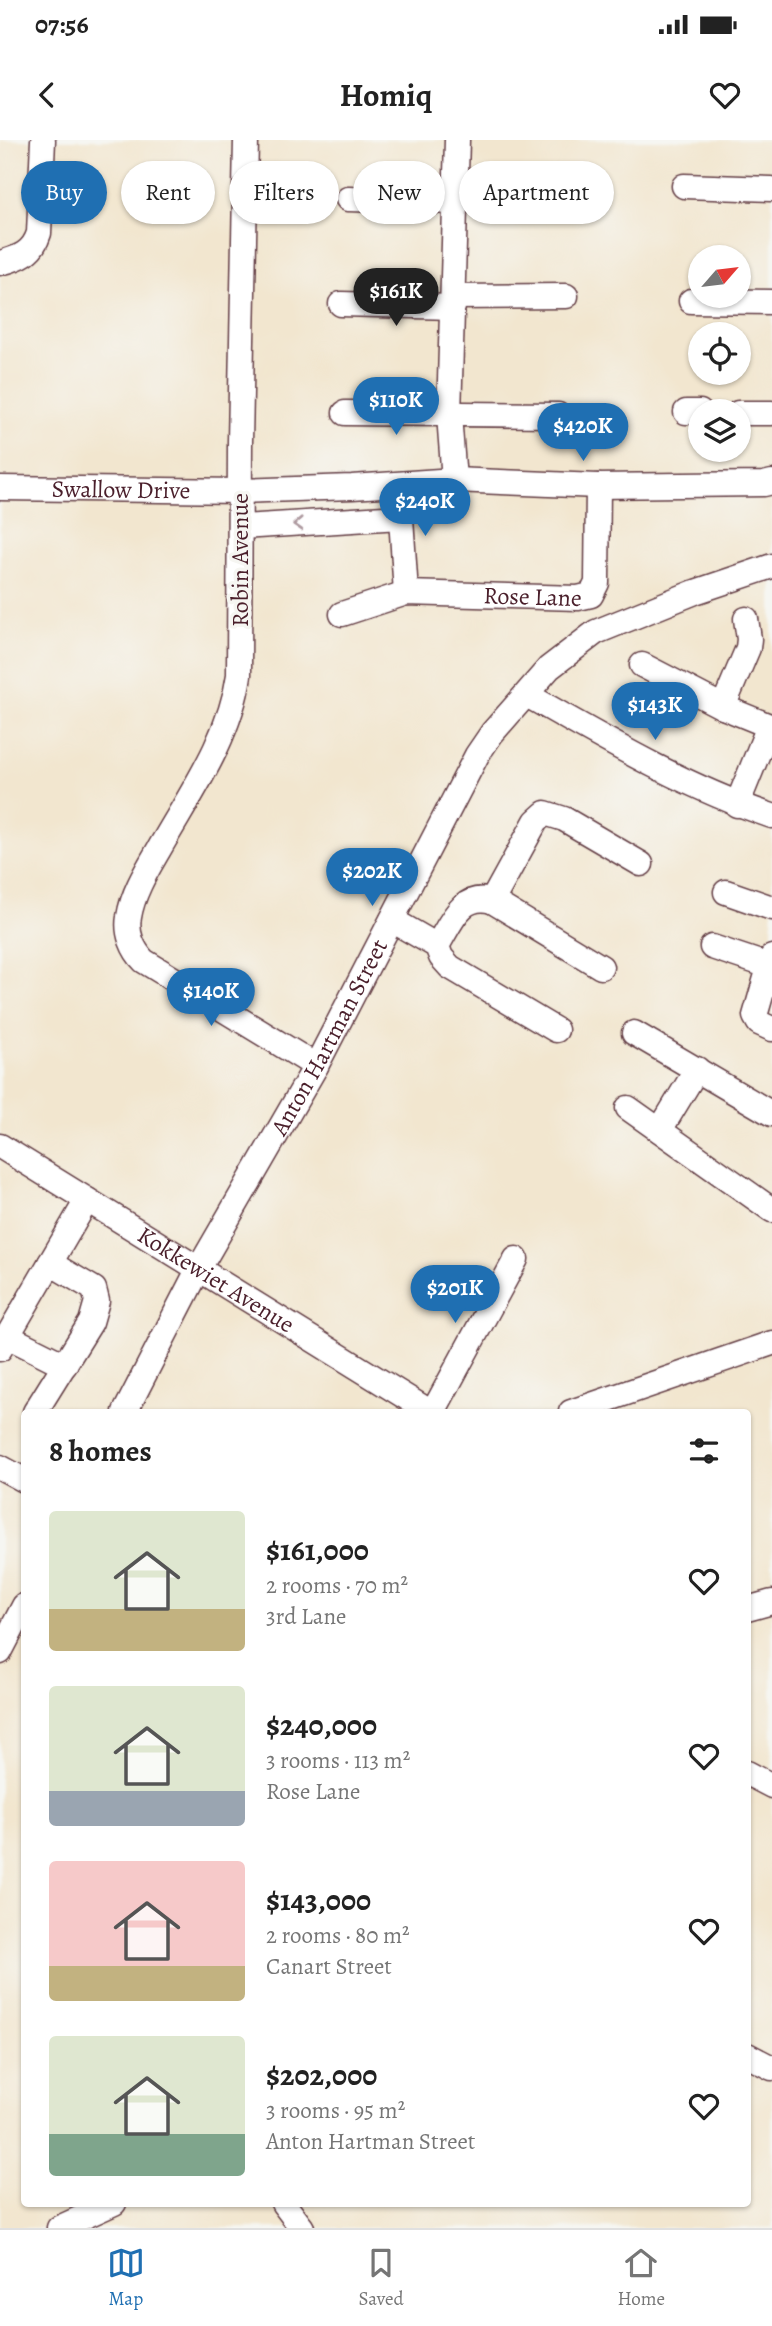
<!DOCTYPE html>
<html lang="en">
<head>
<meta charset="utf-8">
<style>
  body { margin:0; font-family:Alegreya,serif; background:#f2f2f2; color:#222; height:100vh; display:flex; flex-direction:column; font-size:26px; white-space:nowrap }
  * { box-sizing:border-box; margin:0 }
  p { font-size:23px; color:#767676 }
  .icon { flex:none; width:38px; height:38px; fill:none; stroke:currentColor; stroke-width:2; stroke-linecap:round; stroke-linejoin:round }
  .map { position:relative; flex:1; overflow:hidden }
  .panel { position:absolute; left:21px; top:1269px; width:730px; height:798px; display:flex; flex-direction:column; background:#fff; border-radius:7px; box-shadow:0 2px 5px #0004 }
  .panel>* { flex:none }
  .hud { position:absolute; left:21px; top:21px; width:732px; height:63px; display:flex; gap:14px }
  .needle { width:46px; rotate:62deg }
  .tools { position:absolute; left:688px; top:105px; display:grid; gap:14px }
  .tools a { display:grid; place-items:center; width:63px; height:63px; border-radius:50%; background:#fff; box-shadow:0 2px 5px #0004; font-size:35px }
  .price { position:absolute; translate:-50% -60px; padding:0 16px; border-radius:24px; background:#1f6fb2; color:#fff; font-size:23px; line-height:46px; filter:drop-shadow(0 2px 4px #0008) }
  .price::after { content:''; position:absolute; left:50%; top:42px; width:21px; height:16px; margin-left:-10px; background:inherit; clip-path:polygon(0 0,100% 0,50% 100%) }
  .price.on { background:#222; color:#fff }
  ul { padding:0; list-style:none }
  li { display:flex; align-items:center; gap:21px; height:175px; padding:0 28px }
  li span { display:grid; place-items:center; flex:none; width:196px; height:140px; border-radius:7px; color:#555 }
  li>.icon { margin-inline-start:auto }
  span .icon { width:84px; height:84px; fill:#fffc; stroke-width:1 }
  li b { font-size:30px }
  h2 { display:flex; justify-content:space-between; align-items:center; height:84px; padding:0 28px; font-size:30px }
  .pill { padding:0 24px; border-radius:32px; background:#fff; box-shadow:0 2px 5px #0004; font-size:24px; line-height:63px }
  .pill.on { background:#1f6fb2; color:#fff }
  .status { display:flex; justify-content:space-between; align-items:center; height:49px; padding:0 35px; background:#fff; direction:ltr }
  .status svg { height:19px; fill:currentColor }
  header { display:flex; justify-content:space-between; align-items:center; height:91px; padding:0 28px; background:#fff; font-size:32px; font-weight:700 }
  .tabs { display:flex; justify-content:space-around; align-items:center; height:98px; border-top:2px solid #e0e0e0; background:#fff; font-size:19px; color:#767676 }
  .tabs a { display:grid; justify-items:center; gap:4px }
  .tabs .on { color:#1f6fb2 }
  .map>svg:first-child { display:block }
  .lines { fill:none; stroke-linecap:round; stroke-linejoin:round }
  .minor-casing { stroke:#633d44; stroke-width:27 }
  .minor { stroke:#fff; stroke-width:24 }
  .oneway { stroke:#ae9aa0 }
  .labels { text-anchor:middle; stroke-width:7; stroke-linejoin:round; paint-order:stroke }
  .street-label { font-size:24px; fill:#4a1f2b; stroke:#f6f6f2 }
</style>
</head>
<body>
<div class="status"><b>07:56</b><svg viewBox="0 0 49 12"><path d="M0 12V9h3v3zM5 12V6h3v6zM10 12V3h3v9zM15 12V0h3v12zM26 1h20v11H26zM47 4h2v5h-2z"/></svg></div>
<header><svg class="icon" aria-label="back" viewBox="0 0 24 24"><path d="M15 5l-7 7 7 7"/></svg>Homiq<svg class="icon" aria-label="heart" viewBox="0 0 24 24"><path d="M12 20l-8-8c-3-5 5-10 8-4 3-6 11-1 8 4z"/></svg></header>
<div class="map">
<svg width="772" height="2088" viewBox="0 0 772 2088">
  <rect width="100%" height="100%" fill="#f6f6f2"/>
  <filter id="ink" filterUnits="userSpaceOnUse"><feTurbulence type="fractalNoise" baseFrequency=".0143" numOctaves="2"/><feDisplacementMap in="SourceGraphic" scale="14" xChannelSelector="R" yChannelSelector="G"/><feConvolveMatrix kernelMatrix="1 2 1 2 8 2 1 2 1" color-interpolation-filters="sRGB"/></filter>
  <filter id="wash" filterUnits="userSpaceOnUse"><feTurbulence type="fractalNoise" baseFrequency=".00686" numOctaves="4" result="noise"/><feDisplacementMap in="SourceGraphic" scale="28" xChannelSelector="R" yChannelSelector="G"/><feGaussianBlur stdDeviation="1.57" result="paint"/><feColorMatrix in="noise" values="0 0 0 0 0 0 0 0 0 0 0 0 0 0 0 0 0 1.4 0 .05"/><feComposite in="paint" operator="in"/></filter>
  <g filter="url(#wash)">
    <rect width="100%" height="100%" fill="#f2e6cf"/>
  </g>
  <g filter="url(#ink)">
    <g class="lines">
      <g class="minor-casing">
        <g id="minor">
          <path d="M246 0 240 302 239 535C230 597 193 650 162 704 149 727 133 751 129 777 126 793 133 810 144 821L316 926"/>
          <path d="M456 46 568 49"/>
          <path d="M684 46 772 49"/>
          <path d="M348 59 456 62"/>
          <path d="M0 123C19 118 33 113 39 93L43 0"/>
          <path d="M453 157 566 156"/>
          <path d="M691 161 772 162"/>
          <path d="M341 164 453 167"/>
          <path d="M686 272H700"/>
          <path d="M345 273 558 275"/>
          <path d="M738 273H772"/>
          <path d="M454 340 449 275 457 0"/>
          <path id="s1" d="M0 348 241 351 352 347 454 340 598 346 764 344 772 342"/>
          <path d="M400 363 406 453"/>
          <path d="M241 387 400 377"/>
          <path id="s2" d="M342 474 406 453 578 458 591 455 597 443 598 346"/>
          <path d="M642 525 723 567 772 587"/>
          <path d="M527 555C606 600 685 647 772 676"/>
          <path d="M723 567 748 508 749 499 746 479"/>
          <path d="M737 665 769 586"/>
          <path d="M726 752 772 768"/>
          <path d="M492 761 536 681 545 673 564 679 641 724"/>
          <path d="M392 780 437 806 441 817 450 827 556 890"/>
          <path d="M437 806C451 783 461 752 492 761L601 827"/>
          <path d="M712 807 769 826"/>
          <path d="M772 817 755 876 759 883 772 889"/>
          <path d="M634 893 772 974"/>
          <path d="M628 968 772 1070"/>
          <path d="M660 990 697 929"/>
          <path id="s3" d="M0 1006 430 1272"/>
          <path d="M7 1196 65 1225"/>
          <path d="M0 1209 87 1060"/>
          <path d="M35 1272 91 1182 97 1161 94 1149 50 1123"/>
          <path id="s4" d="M125 1272 198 1130 316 926 477 615 492 593 549 528 596 492 695 452 772 426"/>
          <path d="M433 1272 516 1119"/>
          <path d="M571 1272 772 1203"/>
          <path d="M0 1327 24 1340"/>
          <path d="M747 1469 772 1462"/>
          <path d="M0 1512 24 1466"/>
          <path d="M747 1633 772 1646"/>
          <path d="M747 1915 772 1928"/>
          <path d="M283 2063 302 2088"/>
          <path d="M59 2088 114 2063"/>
        </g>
      </g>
      <use href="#minor" class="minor"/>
    </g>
    <defs><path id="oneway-chevron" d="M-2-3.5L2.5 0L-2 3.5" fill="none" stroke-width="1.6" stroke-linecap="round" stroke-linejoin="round" transform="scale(1.75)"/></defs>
    <use class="oneway" href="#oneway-chevron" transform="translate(298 384) rotate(177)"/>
  </g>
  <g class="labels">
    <g class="street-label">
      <text dy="8" stroke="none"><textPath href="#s1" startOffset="121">Swallow Drive</textPath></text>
      <text transform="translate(240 420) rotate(-90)" y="8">Robin Avenue</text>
      <text dy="8" stroke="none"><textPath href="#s2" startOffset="194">Rose Lane</textPath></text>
      <text dy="8" stroke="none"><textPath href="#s4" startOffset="427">Anton Hartman Street</textPath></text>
      <text dy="8" stroke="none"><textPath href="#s3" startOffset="254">Kokkewiet Avenue</textPath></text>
    </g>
  </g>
</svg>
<div class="tools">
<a><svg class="needle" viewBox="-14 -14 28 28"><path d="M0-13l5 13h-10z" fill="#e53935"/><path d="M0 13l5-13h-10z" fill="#767676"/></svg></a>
<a><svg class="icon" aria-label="locate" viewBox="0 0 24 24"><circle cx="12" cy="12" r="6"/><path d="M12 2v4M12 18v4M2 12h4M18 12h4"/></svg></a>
<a><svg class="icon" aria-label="layers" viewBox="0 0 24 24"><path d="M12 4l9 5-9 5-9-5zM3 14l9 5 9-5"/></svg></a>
</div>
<b class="price on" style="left:396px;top:188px">$161K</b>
<b class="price" style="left:396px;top:297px">$110K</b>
<b class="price" style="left:583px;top:323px">$420K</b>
<b class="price" style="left:425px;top:398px">$240K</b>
<b class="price" style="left:655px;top:602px">$143K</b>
<b class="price" style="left:372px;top:768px">$202K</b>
<b class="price" style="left:211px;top:888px">$140K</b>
<b class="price" style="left:455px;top:1185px">$201K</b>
<div class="hud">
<a class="pill on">Buy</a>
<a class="pill">Rent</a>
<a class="pill">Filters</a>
<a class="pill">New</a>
<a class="pill">Apartment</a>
</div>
<section class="panel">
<h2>8 homes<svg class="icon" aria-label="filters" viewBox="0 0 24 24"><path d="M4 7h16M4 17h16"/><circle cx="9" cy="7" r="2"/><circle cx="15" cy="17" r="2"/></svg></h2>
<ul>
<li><span style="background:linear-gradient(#dfe7d0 70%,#c2b280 0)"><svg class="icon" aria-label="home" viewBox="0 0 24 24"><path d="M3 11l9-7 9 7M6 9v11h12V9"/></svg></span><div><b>$161,000</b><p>2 rooms · 70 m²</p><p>3rd Lane</p></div><svg class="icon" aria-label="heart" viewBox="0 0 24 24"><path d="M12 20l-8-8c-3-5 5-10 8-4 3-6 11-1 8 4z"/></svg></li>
<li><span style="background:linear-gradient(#dfe7d0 75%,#9aa5b1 0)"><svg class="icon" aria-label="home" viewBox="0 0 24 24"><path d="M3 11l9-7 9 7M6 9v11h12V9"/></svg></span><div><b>$240,000</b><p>3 rooms · 113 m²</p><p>Rose Lane</p></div><svg class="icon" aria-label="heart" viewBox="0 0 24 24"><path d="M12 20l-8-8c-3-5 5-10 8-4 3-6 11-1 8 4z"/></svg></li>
<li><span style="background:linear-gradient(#f6c9c9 75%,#c2b280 0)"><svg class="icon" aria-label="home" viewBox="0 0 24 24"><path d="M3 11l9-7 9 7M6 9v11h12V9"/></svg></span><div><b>$143,000</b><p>2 rooms · 80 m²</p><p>Canart Street</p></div><svg class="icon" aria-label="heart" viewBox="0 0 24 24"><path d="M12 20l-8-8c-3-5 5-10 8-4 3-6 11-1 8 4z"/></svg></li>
<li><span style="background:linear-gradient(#dfe7d0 70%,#7fa58c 0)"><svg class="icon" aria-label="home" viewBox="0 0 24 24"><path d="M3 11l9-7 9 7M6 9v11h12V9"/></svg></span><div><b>$202,000</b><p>3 rooms · 95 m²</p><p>Anton Hartman Street</p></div><svg class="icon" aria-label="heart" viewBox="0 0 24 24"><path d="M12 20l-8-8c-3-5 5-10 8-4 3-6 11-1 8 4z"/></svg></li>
</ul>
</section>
</div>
<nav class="tabs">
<a class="on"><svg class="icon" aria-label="map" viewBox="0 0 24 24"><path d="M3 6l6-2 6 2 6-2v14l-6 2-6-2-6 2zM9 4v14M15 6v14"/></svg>Map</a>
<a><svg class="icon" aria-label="saved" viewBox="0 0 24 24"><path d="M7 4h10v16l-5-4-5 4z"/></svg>Saved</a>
<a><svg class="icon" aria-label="home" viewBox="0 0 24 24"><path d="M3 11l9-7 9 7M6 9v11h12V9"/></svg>Home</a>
</nav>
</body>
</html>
